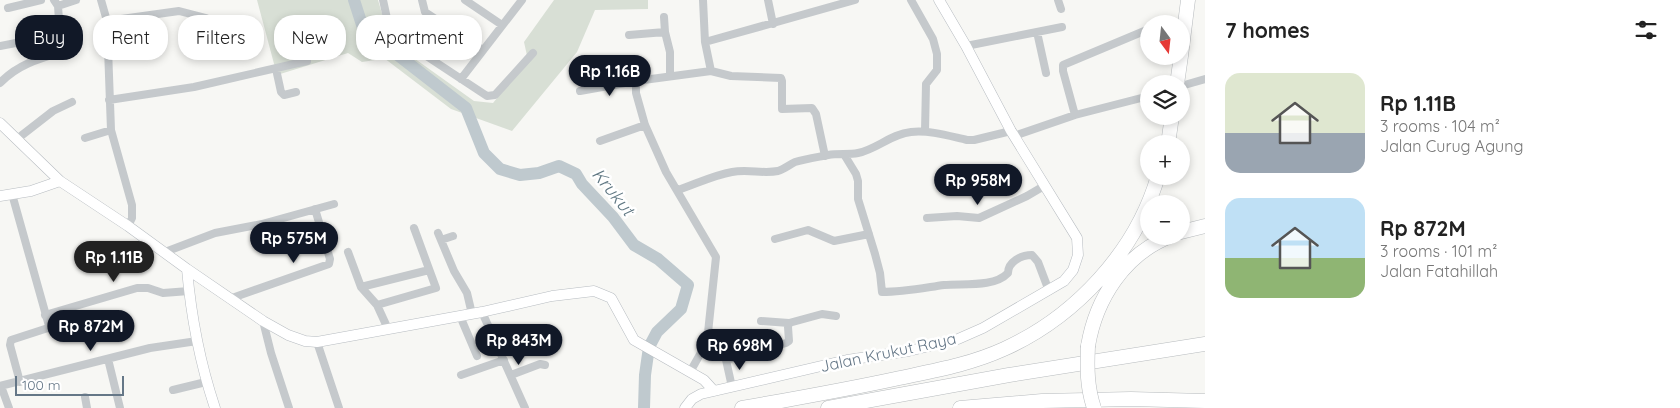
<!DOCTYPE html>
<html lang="en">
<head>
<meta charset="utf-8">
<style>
  body { margin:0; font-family:Quicksand,sans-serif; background:#f2f2f2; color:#222; height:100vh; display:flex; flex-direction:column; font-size:19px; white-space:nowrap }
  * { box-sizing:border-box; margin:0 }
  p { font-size:16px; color:#767676 }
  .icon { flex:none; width:28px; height:28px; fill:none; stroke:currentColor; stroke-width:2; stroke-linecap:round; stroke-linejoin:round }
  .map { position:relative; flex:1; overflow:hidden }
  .drawer { display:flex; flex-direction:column; background:#fff; width:475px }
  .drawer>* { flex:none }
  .top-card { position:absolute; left:15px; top:15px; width:475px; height:45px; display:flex; gap:10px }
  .needle { width:32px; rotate:165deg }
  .fabs { position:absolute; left:1140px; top:15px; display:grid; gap:10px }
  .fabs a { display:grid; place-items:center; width:50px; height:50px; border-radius:50%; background:#fff; box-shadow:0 2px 8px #0003; font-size:25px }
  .scale { position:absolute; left:15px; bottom:12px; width:109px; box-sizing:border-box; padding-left:5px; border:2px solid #657787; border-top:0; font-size:14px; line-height:18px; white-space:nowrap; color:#657787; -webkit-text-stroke:4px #fff; paint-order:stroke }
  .price { position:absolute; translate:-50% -42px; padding:0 11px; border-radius:18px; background:#111827; color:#fff; font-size:16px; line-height:32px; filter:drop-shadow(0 1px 2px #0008) }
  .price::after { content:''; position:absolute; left:50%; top:30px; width:15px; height:11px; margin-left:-8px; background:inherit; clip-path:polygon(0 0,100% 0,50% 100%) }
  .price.active { background:#222; color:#fff }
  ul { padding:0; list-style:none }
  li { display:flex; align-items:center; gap:15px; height:125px; padding:0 20px }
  li span { display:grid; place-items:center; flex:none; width:140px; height:100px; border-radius:15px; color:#555 }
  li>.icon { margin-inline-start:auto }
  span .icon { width:60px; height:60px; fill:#fffc; stroke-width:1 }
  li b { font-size:21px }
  h2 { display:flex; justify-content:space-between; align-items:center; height:60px; padding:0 20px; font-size:21px }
  .chip { padding:0 18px; border-radius:20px; background:#fff; box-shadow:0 2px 8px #0003; font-size:18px; line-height:45px }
  .chip.active { background:#111827; color:#fff }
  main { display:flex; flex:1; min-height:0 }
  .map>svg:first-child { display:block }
  .green { fill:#d8dfd5 }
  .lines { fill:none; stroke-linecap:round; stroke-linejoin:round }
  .river { stroke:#bfc9ce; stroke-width:12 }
  .secondary-casing { stroke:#b7bcc1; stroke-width:11 }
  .highway-casing { stroke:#b7bbbe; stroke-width:15 }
  .street { stroke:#c5c9cc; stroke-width:8 }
  .secondary { stroke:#fff; stroke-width:10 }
  .highway { stroke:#fff; stroke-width:14 }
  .highway-bridge-casing { stroke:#b7bbbe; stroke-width:15; stroke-linecap:butt }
  .highway-bridge { stroke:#fff; stroke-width:14 }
  .labels { text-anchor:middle; stroke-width:5; stroke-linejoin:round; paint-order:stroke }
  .street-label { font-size:16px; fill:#657787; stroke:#fff }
  .water-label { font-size:18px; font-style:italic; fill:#607883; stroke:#fff }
</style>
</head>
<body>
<main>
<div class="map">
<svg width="1205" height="408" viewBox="0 0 1205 408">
  <rect width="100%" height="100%" fill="#f7f7f4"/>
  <path class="green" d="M257 0H378L390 41 474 101 493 103 528 60 524 42 554 0H648V9L595 10 577 52 512 131 451 109 380 55 375 60 362 62 348 53 277 75Z"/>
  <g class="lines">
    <path class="river" d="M354 0 363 28 466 108 484 153 500 169 520 175 539 173 559 166 576 174 582 184 613 217 634 245 658 259 688 285 681 309 657 332 649 347 645 375 644 408"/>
    <g class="secondary-casing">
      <path id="secondary" d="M0 123 60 181 128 226 187 269 263 321 288 335 305 341 317 342 482 312 552 296 594 291 611 298 634 340 704 380 714 391
        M0 196 31 191 60 181
        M187 269C191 316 200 363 215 408
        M685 408 692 399 701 394 847 360 909 351 958 339 983 328 1064 281 1073 270 1078 255 1077 238 1011 131 966 46 939 0"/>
    </g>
    <g class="highway-casing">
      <path id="highway" d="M1181 56 1188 0
        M1177 84 1181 56
        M1168 144 1172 116
        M1181 232 1205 226
        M1088 346C1096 299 1124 254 1171 236
        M742 408C793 399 844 390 895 379 932 371 969 365 1004 349 1075 317 1136 252 1158 176
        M828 408 1009 375 1205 344
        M960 408 1042 401 1131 399 1205 401"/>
    </g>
    <path class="street" d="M54 0 58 6 59 20
      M101 0 107 21 111 130 132 205V218L128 226
      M383 0 388 23 393 34 487 96 495 95 533 53
      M422 0 425 12 483 50
      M465 0 502 25
      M768 0 773 24
      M911 0 933 39 937 54V70L926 84 925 131
      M1058 0 1061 9
      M58 6 76 0
      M8 8 41 0
      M664 17 665 32 670 52V75
      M107 21 179 11 206 18
      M1037 32 1046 73
      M629 35 665 32
      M705 42 855 0
      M0 46 26 41
      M966 46 1062 27
      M276 69 281 92 284 95 296 92
      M711 71 731 76 781 78 782 81V109L812 108 816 114 825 156
      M461 79 522 0
      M0 83C21 61 47 57 75 48
      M1181 86 1205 79
      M580 91 636 81 629 70
      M109 100 194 87 307 61
      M1075 115 1063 71V65L1149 29
      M1014 136 1075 115 1149 96
      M85 138 111 130
      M17 139 53 111 72 102
      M600 141 645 125
      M845 156 856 174 858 181V199L875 254 880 273 882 292C903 292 923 288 944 285 962 283 994 288 1008 273 1008 262 1021 255 1032 255L1038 262 1049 291
      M678 190C696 184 714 175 732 172 748 169 763 174 778 171 784 169 789 165 795 162 805 159 818 157 828 155 839 153 848 155 858 153 877 149 891 134 911 132 930 130 949 136 967 140H974L1011 131
      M12 194 49 326 48 328 11 340 10 345 20 382
      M927 218 957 216 979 218 1027 196 1044 186
      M438 233 454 271 467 293 472 314
      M775 239 808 230 834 241 869 234
      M441 240 453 236
      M165 252 215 233 262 224 334 204
      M348 252 361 287 377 305 436 288 414 228
      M361 287 429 270
      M232 298 329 264 330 259 315 209
      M377 305 388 329
      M482 312 525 408
      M45 315 137 288H148L163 293 189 291
      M460 316 477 356
      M263 321 271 353 289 408
      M761 321 789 323
      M317 342 339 408
      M108 359 120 408
      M690 372 707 342 716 257 666 172 645 125 636 93V81L711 71 705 42 703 0
      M461 375 504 360
      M511 375 540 364 545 365
      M0 386 150 348 197 341
      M1 386 9 408
      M732 387 726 360 786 343 789 341 788 327 789 323 822 314 836 316
      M173 390 206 382
      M85 397 87 408"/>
    <use href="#secondary" class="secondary"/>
    <use href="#highway" class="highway"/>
    <g class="highway-bridge-casing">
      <path id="highway-bridge" d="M1088 346C1087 368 1087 387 1094 408"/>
    </g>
    <use href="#highway-bridge" class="highway-bridge"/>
  </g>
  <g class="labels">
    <g class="street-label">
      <text transform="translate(888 352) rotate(-12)" y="6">Jalan Krukut Raya</text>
    </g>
    <g class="water-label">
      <text transform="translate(613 192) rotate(51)" y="6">Krukut</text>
    </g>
  </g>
</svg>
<div class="fabs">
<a><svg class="needle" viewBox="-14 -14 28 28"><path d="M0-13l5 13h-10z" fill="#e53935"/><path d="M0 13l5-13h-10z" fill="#767676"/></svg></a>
<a><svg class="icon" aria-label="layers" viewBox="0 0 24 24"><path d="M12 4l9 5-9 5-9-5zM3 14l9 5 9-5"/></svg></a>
<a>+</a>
<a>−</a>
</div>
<div class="scale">100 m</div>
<b class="price" style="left:610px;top:97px">Rp 1.16B</b>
<b class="price" style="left:978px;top:206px">Rp 958M</b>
<b class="price" style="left:294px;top:264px">Rp 575M</b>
<b class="price active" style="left:114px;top:283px">Rp 1.11B</b>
<b class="price" style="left:91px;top:352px">Rp 872M</b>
<b class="price" style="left:519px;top:366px">Rp 843M</b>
<b class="price" style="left:740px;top:371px">Rp 698M</b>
<div class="top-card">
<a class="chip active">Buy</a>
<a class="chip">Rent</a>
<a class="chip">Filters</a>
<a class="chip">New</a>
<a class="chip">Apartment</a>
</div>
</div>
<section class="drawer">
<h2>7 homes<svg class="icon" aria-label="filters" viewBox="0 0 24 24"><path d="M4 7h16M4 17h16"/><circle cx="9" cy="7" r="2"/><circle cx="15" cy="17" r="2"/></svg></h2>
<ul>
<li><span style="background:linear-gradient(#dfe7d0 60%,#9aa5b1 0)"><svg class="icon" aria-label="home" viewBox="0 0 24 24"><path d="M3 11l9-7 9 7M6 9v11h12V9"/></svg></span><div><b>Rp 1.11B</b><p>3 rooms · 104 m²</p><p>Jalan Curug Agung</p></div></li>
<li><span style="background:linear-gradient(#bfe0f5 60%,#8fb573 0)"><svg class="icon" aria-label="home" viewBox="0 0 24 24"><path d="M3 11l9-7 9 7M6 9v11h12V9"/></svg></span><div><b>Rp 872M</b><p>3 rooms · 101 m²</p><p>Jalan Fatahillah</p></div></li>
</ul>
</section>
</main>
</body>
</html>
